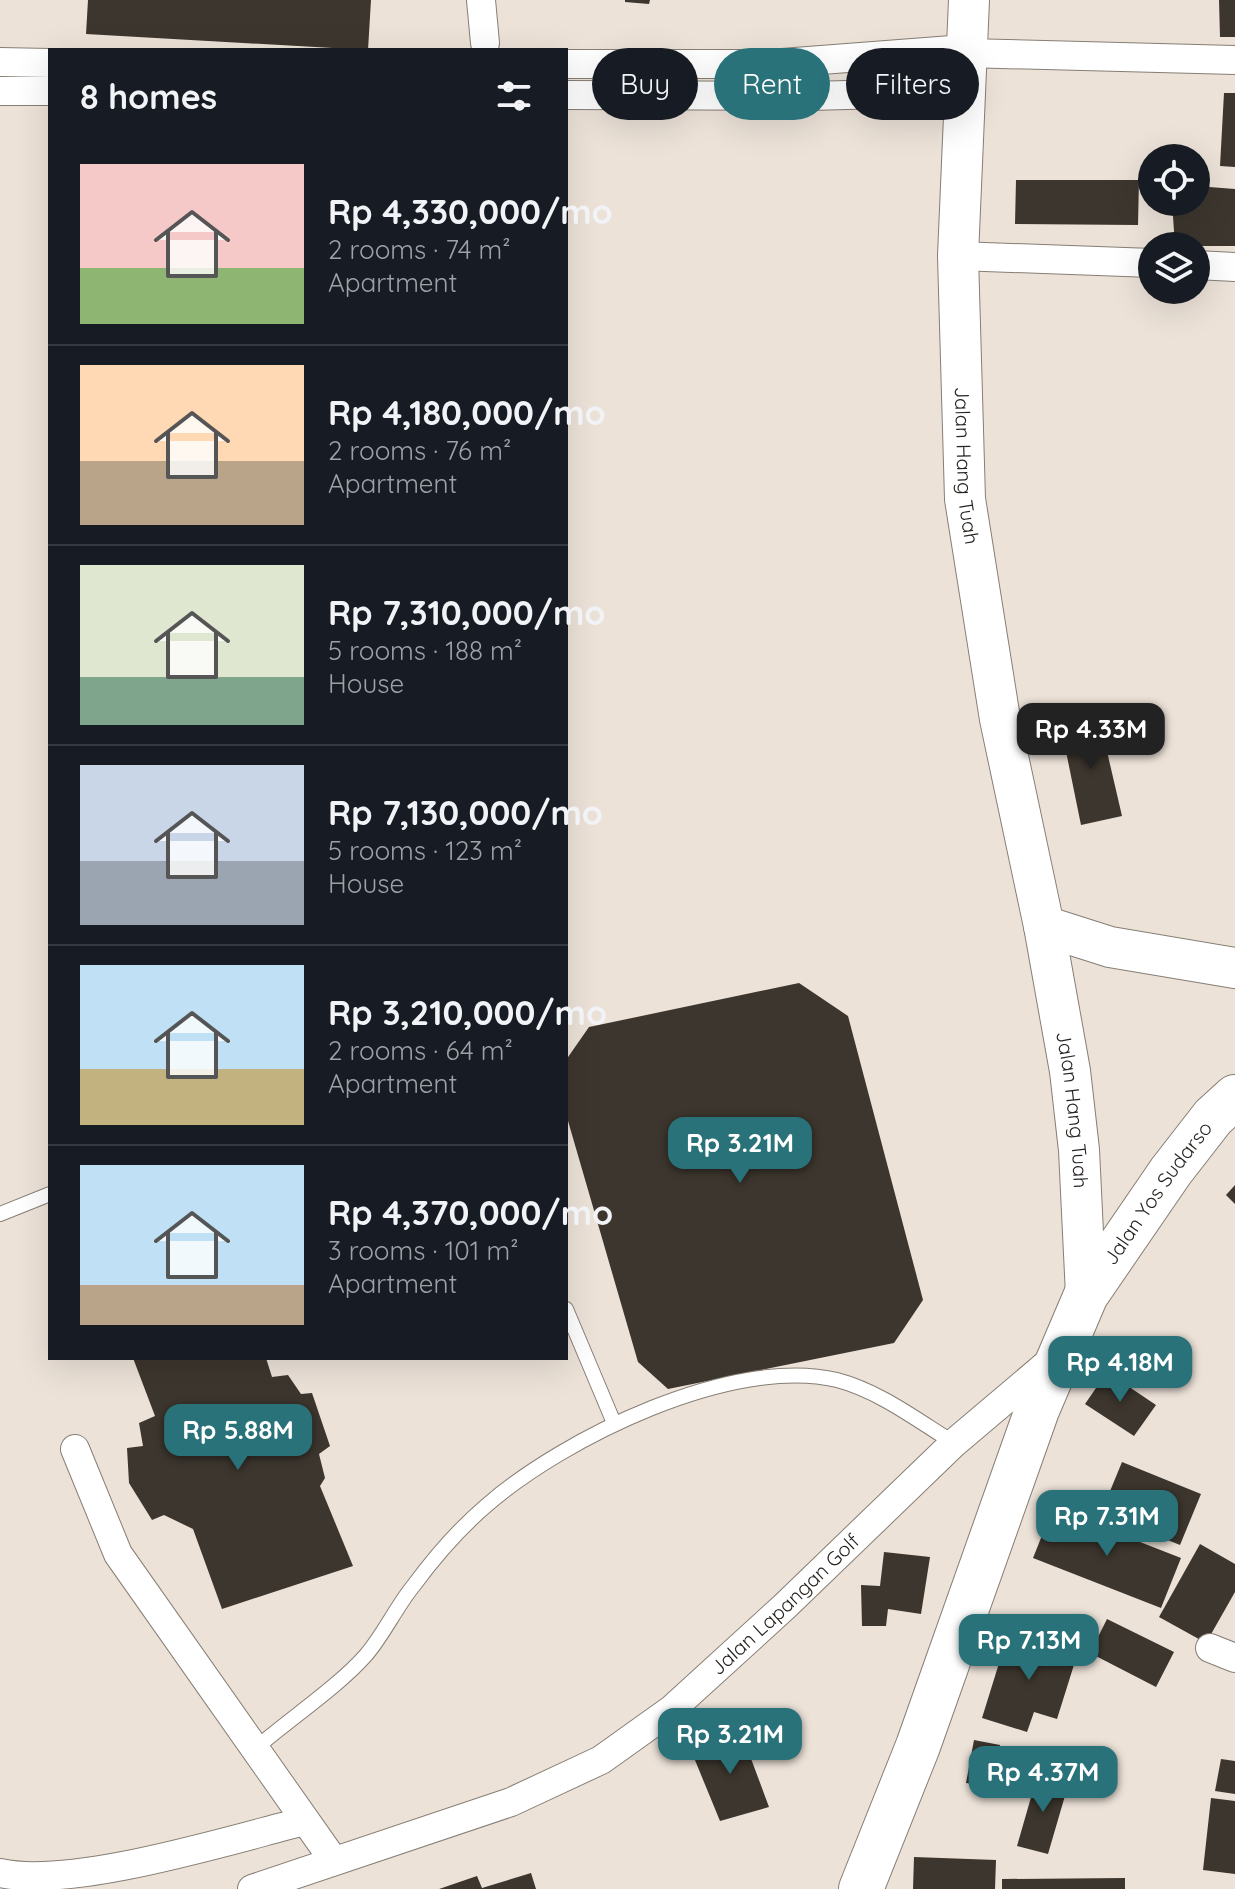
<!DOCTYPE html>
<html lang="en">
<head>
<meta charset="utf-8">
<style>
  body { margin:0; font-family:Quicksand,sans-serif; background:#242831; color:#f1f3f6; height:100vh; display:flex; flex-direction:column; font-size:30px; white-space:nowrap }
  * { box-sizing:border-box; margin:0 }
  p { font-size:26px; color:#9ea1a6 }
  .icon { flex:none; width:44px; height:44px; fill:none; stroke:currentColor; stroke-width:2; stroke-linecap:round; stroke-linejoin:round }
  .map { position:relative; flex:1; overflow:hidden }
  .sheet { position:absolute; left:48px; top:48px; width:520px; height:1312px; display:flex; flex-direction:column; background:#171b24; border-radius:0px; box-shadow:0 8px 32px #0002 }
  .sheet>* { flex:none }
  .top-card { position:absolute; left:592px; top:48px; width:522px; height:72px; display:flex; gap:16px }
  .controls { position:absolute; left:1138px; top:144px; display:grid; gap:16px }
  .controls a { display:grid; place-items:center; width:72px; height:72px; border-radius:50%; background:#171b24; box-shadow:0 8px 32px #0002; font-size:40px }
  .price { position:absolute; translate:-50% -68px; padding:0 18px; border-radius:16px; background:#29727a; color:#fff; font-size:26px; line-height:52px; filter:drop-shadow(0 2px 4px #0008) }
  .price::after { content:''; position:absolute; left:50%; top:48px; width:24px; height:18px; margin-left:-12px; background:inherit; clip-path:polygon(0 0,100% 0,50% 100%) }
  .price.current { background:#222; color:#fff }
  ul { padding:0; list-style:none }
  li { display:flex; align-items:center; gap:24px; height:200px; padding:0 32px }
  li+li { border-top:2px solid #363941 }
  li span { display:grid; place-items:center; flex:none; width:224px; height:160px; border-radius:0px; color:#555 }
  li>.icon { margin-inline-start:auto }
  span .icon { width:96px; height:96px; fill:#fffc; stroke-width:1 }
  li b { font-size:34px }
  h2 { display:flex; justify-content:space-between; align-items:center; height:96px; padding:0 32px; font-size:34px }
  .pill { padding:0 28px; border-radius:36px; background:#171b24; box-shadow:0 8px 32px #0002; font-size:28px; line-height:72px }
  .pill.current { background:#29727a; color:#fff }
  .map>svg:first-child { display:block }
  .building { fill:#3d362e }
  .lines { fill:none; stroke-linecap:round; stroke-linejoin:round }
  .lane-casing { stroke:#867e74; stroke-width:16 }
  .street-casing { stroke:#867e74; stroke-width:30 }
  .secondary-casing { stroke:#867e74; stroke-width:42 }
  .highway-casing { stroke:#867e74; stroke-width:46 }
  .lane { stroke:#fff; stroke-width:14 }
  .street { stroke:#fff; stroke-width:28 }
  .secondary { stroke:#fff; stroke-width:40 }
  .highway { stroke:#fff; stroke-width:44 }
  .labels { text-anchor:middle; stroke-width:8; stroke-linejoin:round; paint-order:stroke }
  .street-label { font-size:20px; fill:#272320; stroke:#ece2d8 }
</style>
</head>
<body>
<div class="map">
<svg width="1235" height="1889" viewBox="0 0 1235 1889">
  <rect width="100%" height="100%" fill="#ece2d8"/>
  <path class="building" d="M88 0H371L368 50 86 34Z
    M625 0H650L649 4 625 2Z
    M1219 0H1235V37H1220Z
    M1224 93H1235V167L1220 166Z
    M1016 180H1139L1138 225 1015 224Z
    M1196 186 1235 189V246H1175L1172 202H1196Z
    M1099 717 1122 816 1081 825 1060 722Z
    M799 983 848 1016 923 1300 894 1343 668 1389 638 1362 566 1114V1060L589 1027Z
    M1235 1185V1204L1226 1195Z
    M133 1358H266L272 1377 288 1375 301 1394 312 1393 330 1446 319 1454 325 1478 320 1486 353 1566 222 1609 193 1529 164 1515 152 1520 129 1483 127 1448 143 1446 139 1423 155 1416Z
    M1107 1372 1156 1405 1134 1436 1085 1404Z
    M1122 1462 1201 1494 1180 1545 1101 1513Z
    M1053 1508 1181 1558 1161 1608 1033 1558Z
    M1200 1544 1235 1564V1592L1206 1643 1159 1617Z
    M884 1552 930 1557 921 1614 888 1609 886 1626H862L861 1585 880 1586Z
    M1107 1619 1174 1652 1156 1687 1090 1653Z
    M1009 1631 1078 1652 1057 1719 1034 1712 1027 1732 982 1718Z
    M740 1729 769 1807 720 1821 690 1748Z
    M974 1740 1000 1745 991 1787 966 1783Z
    M1221 1759 1235 1761V1794L1215 1791Z
    M1038 1773 1069 1782 1048 1854 1017 1846Z
    M1211 1798 1235 1801V1874L1203 1870Z
    M914 1857 996 1860 995 1889H913Z
    M531 1873 536 1889H439L477 1876 482 1888Z
    M1125 1878V1889H1002V1879Z"/>
  <g class="lines">
    <g class="lane-casing">
      <path id="lane" d="M0 1214 50 1194
        M566 1309 614 1423
        M255 1749C288 1720 338 1687 366 1655 384 1634 396 1607 414 1585 434 1558 461 1527 487 1505 564 1438 733 1355 837 1380 879 1391 917 1420 954 1443"/>
    </g>
    <g class="street-casing">
      <g id="street">
        <path d="M481 0 485 43"/>
        <path d="M965 53 1235 60"/>
        <path d="M0 62 50 63"/>
        <path d="M566 64H769L965 49"/>
        <path d="M0 91H50"/>
        <path d="M566 95 809 96 964 92"/>
        <path d="M958 256 1152 263"/>
        <path d="M1196 265 1235 267"/>
        <path d="M75 1449 118 1554 334 1861"/>
        <path d="M1210 1648 1235 1658"/>
        <path d="M0 1873C72 1889 229 1840 305 1821"/>
        <path id="s1" d="M252 1889 511 1802 601 1760 671 1710 784 1607 954 1443 1052 1360"/>
      </g>
    </g>
    <g class="secondary-casing">
      <g id="secondary">
        <path id="s2" d="M969 0 958 256 965 499 1000 719 1044 926 1070 1071 1079 1150 1086 1295"/>
        <path d="M1044 926 1110 947 1235 968"/>
      </g>
    </g>
    <g class="highway-casing">
      <g id="highway">
        <path id="s3" d="M861 1889 918 1746 1037 1410 1086 1295 1171 1171 1213 1117 1235 1097"/>
      </g>
    </g>
    <use href="#lane" class="lane"/>
    <use href="#street" class="street"/>
    <use href="#secondary" class="secondary"/>
    <use href="#highway" class="highway"/>
  </g>
  <g class="labels">
    <g class="street-label">
      <text dy="7" stroke="none"><textPath href="#s2" startOffset="466">Jalan Hang Tuah</textPath></text>
      <text dy="7" stroke="none"><textPath href="#s2" startOffset="1120">Jalan Hang Tuah</textPath></text>
      <text dy="7" stroke="none"><textPath href="#s3" startOffset="760">Jalan Yos Sudarso</textPath></text>
      <text dy="7" stroke="none"><textPath href="#s1" startOffset="614">Jalan Lapangan Golf</textPath></text>
    </g>
  </g>
</svg>
<div class="controls">
<a><svg class="icon" aria-label="locate" viewBox="0 0 24 24"><circle cx="12" cy="12" r="6"/><path d="M12 2v4M12 18v4M2 12h4M18 12h4"/></svg></a>
<a><svg class="icon" aria-label="layers" viewBox="0 0 24 24"><path d="M12 4l9 5-9 5-9-5zM3 14l9 5 9-5"/></svg></a>
</div>
<b class="price current" style="left:1091px;top:771px">Rp 4.33M</b>
<b class="price" style="left:740px;top:1185px">Rp 3.21M</b>
<b class="price" style="left:1120px;top:1404px">Rp 4.18M</b>
<b class="price" style="left:238px;top:1472px">Rp 5.88M</b>
<b class="price" style="left:1107px;top:1558px">Rp 7.31M</b>
<b class="price" style="left:1029px;top:1682px">Rp 7.13M</b>
<b class="price" style="left:730px;top:1776px">Rp 3.21M</b>
<b class="price" style="left:1043px;top:1814px">Rp 4.37M</b>
<div class="top-card">
<a class="pill">Buy</a>
<a class="pill current">Rent</a>
<a class="pill">Filters</a>
</div>
<section class="sheet">
<h2>8 homes<svg class="icon" aria-label="filters" viewBox="0 0 24 24"><path d="M4 7h16M4 17h16"/><circle cx="9" cy="7" r="2"/><circle cx="15" cy="17" r="2"/></svg></h2>
<ul>
<li><span style="background:linear-gradient(#f6c9c9 65%,#8fb573 0)"><svg class="icon" aria-label="home" viewBox="0 0 24 24"><path d="M3 11l9-7 9 7M6 9v11h12V9"/></svg></span><div><b>Rp 4,330,000/mo</b><p>2 rooms · 74 m²</p><p>Apartment</p></div></li>
<li><span style="background:linear-gradient(#ffd9b3 60%,#b9a48a 0)"><svg class="icon" aria-label="home" viewBox="0 0 24 24"><path d="M3 11l9-7 9 7M6 9v11h12V9"/></svg></span><div><b>Rp 4,180,000/mo</b><p>2 rooms · 76 m²</p><p>Apartment</p></div></li>
<li><span style="background:linear-gradient(#dfe7d0 70%,#7fa58c 0)"><svg class="icon" aria-label="home" viewBox="0 0 24 24"><path d="M3 11l9-7 9 7M6 9v11h12V9"/></svg></span><div><b>Rp 7,310,000/mo</b><p>5 rooms · 188 m²</p><p>House</p></div></li>
<li><span style="background:linear-gradient(#c9d6e8 60%,#9aa5b1 0)"><svg class="icon" aria-label="home" viewBox="0 0 24 24"><path d="M3 11l9-7 9 7M6 9v11h12V9"/></svg></span><div><b>Rp 7,130,000/mo</b><p>5 rooms · 123 m²</p><p>House</p></div></li>
<li><span style="background:linear-gradient(#bfe0f5 65%,#c2b280 0)"><svg class="icon" aria-label="home" viewBox="0 0 24 24"><path d="M3 11l9-7 9 7M6 9v11h12V9"/></svg></span><div><b>Rp 3,210,000/mo</b><p>2 rooms · 64 m²</p><p>Apartment</p></div></li>
<li><span style="background:linear-gradient(#bfe0f5 75%,#b9a48a 0)"><svg class="icon" aria-label="home" viewBox="0 0 24 24"><path d="M3 11l9-7 9 7M6 9v11h12V9"/></svg></span><div><b>Rp 4,370,000/mo</b><p>3 rooms · 101 m²</p><p>Apartment</p></div></li>
</ul>
</section>
</div>
</body>
</html>
